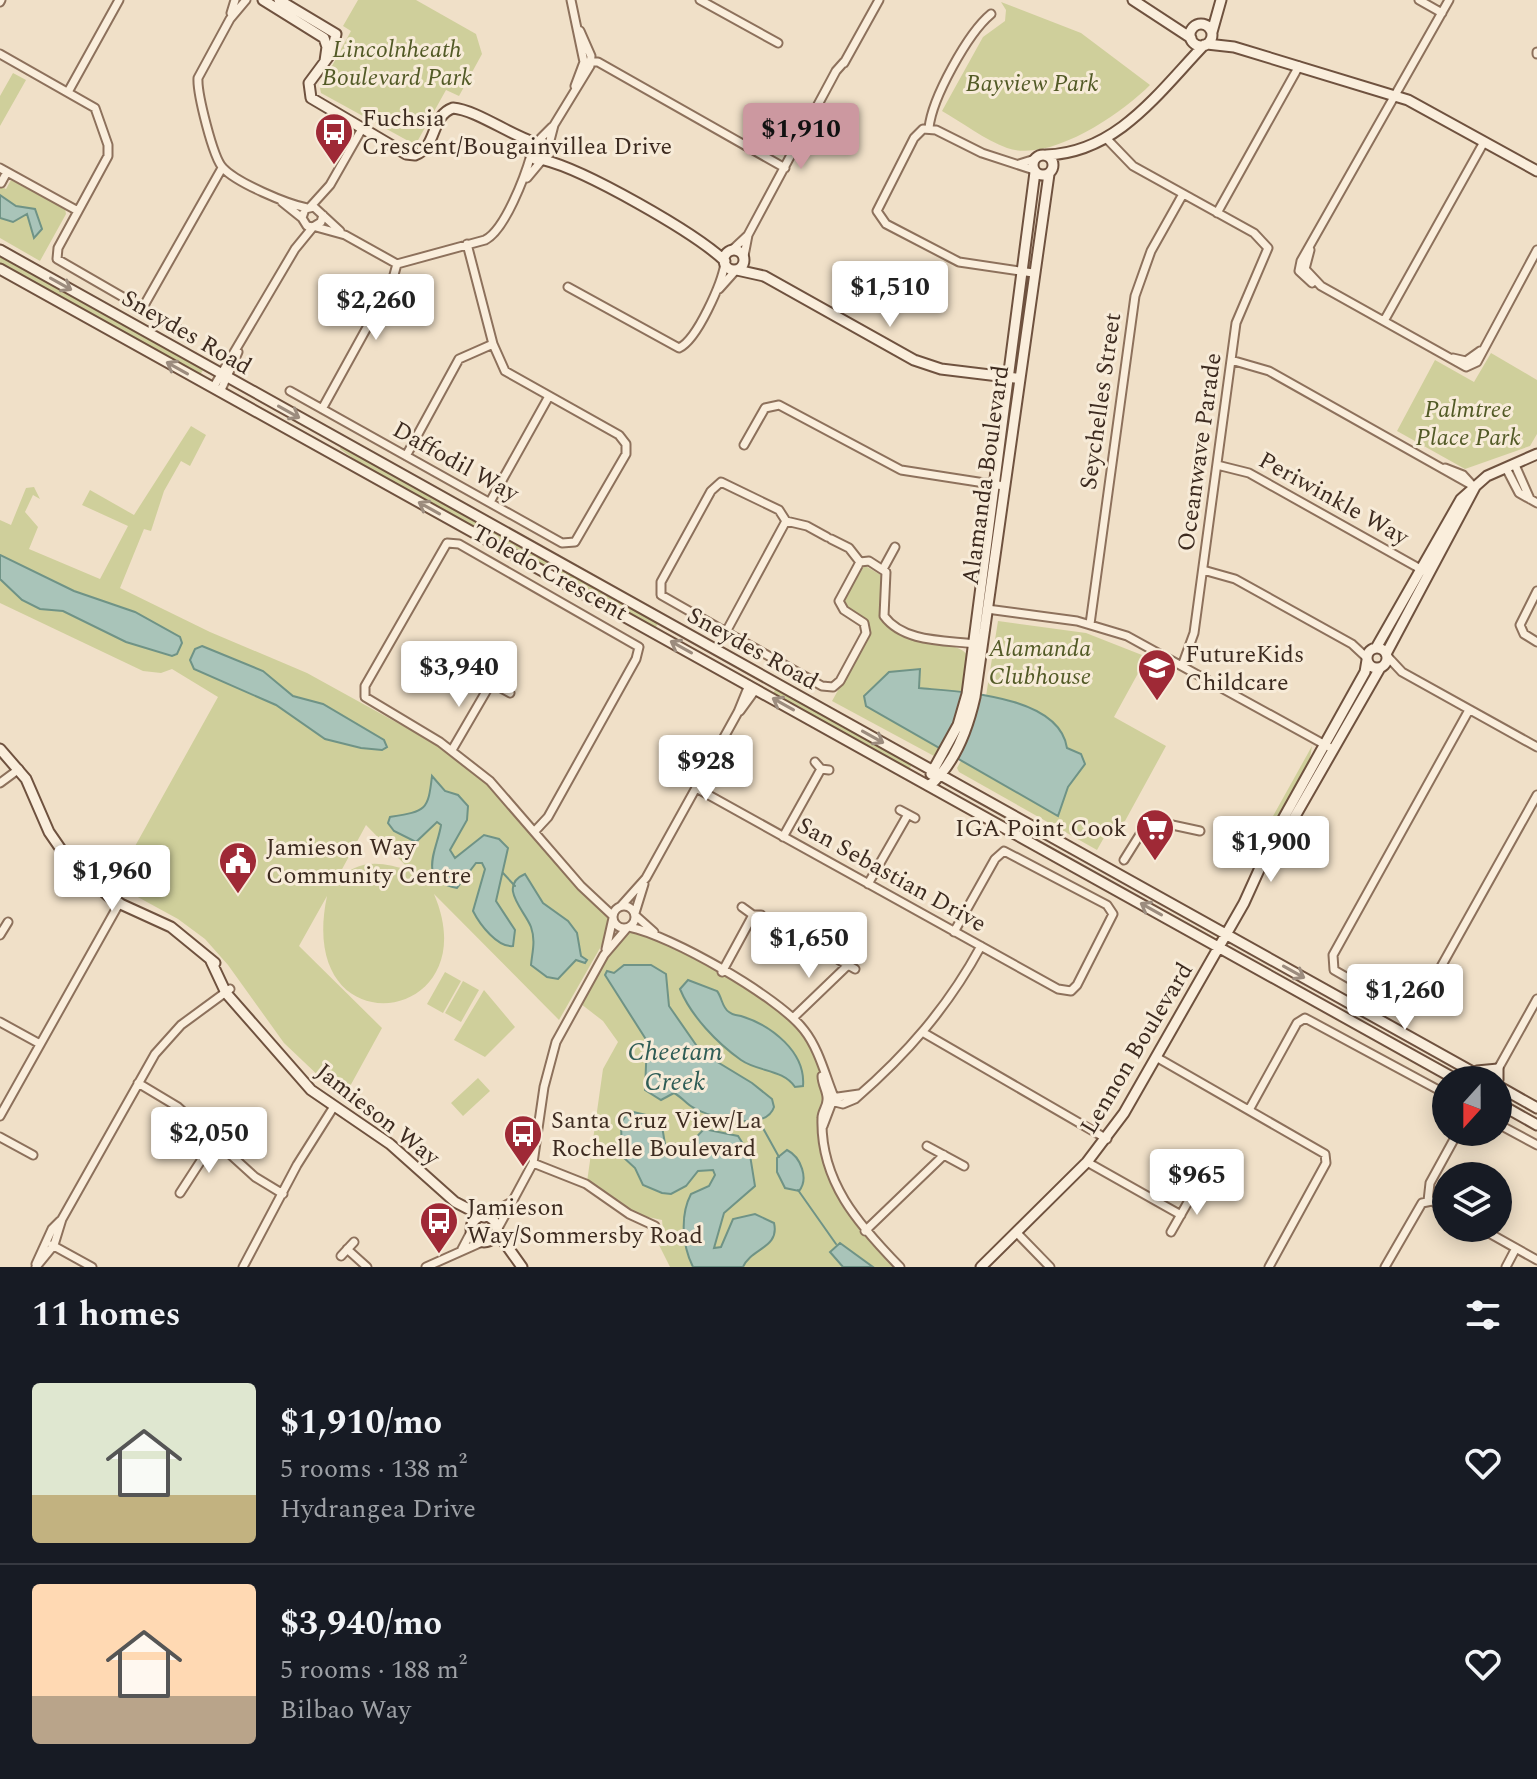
<!DOCTYPE html>
<html lang="en">
<head>
<meta charset="utf-8">
<style>
  body { margin:0; font-family:Spectral,serif; background:#242831; color:#f1f3f6; height:100vh; display:flex; flex-direction:column; font-size:30px; white-space:nowrap }
  * { box-sizing:border-box; margin:0 }
  p { font-size:26px; color:#9ea1a6 }
  .icon { flex:none; width:44px; height:44px; fill:none; stroke:currentColor; stroke-width:2; stroke-linecap:round; stroke-linejoin:round }
  .map { position:relative; height:1267px; overflow:hidden }
  .details { display:flex; flex-direction:column; background:#171b24; flex:1 }
  .details>* { flex:none }
  .needle { width:52px; rotate:201deg }
  .fabs { position:absolute; left:1432px; top:1066px; display:grid; gap:16px }
  .fabs a { display:grid; place-items:center; width:80px; height:80px; border-radius:50%; background:#171b24; box-shadow:0 4px 20px #0003; font-size:40px }
  .price { position:absolute; translate:-50% -68px; padding:0 18px; border-radius:8px; background:#fff; color:#222; font-size:26px; line-height:52px; filter:drop-shadow(0 2px 4px #0008) }
  .price::after { content:''; position:absolute; left:50%; top:48px; width:24px; height:18px; margin-left:-12px; background:inherit; clip-path:polygon(0 0,100% 0,50% 100%) }
  .price.selected { background:#cc98a0; color:#111 }
  ul { padding:0; list-style:none }
  li { display:flex; align-items:center; gap:24px; height:200px; padding:0 32px }
  li+li { border-top:2px solid #363941 }
  li span { display:grid; place-items:center; flex:none; width:224px; height:160px; border-radius:8px; color:#555 }
  li>.icon { margin-inline-start:auto }
  span .icon { width:96px; height:96px; fill:#fffc; stroke-width:1 }
  li b { font-size:34px }
  h2 { display:flex; justify-content:space-between; align-items:center; height:96px; padding:0 32px; font-size:34px }
  .map>svg:first-child { display:block }
  .green { fill:#cfcf9b; fill-rule:evenodd }
  .water { fill:#a9c4b9; stroke:#6f9386; stroke-width:2 }
  .lines { fill:none; stroke-linecap:round; stroke-linejoin:round }
  .stream { stroke:#6f9386; stroke-width:2 }
  .street-casing { stroke:#8d715c; stroke-width:11 }
  .secondary-casing { stroke:#6f523f; stroke-width:13 }
  .street { stroke:#faeedc; stroke-width:7 }
  .secondary { stroke:#faeedc; stroke-width:9 }
  .oneway { stroke:#9c8c7e }
  .labels { text-anchor:middle; stroke-width:6; stroke-linejoin:round; paint-order:stroke }
  .park-label { font-size:24px; font-style:italic; fill:#525a26; stroke:#f7ebd8 }
  .poi-label { font-size:24px; fill:#3d2b20; stroke:#f7ebd8; text-anchor:start }
  .street-label { font-size:24px; fill:#3d2b20; stroke:#f7ebd8 }
  .water-label { font-size:26px; font-style:italic; fill:#2f5d56; stroke:#f7ebd8 }
</style>
</head>
<body>
<div class="map">
<svg width="1537" height="1267" viewBox="0 0 1537 1267">
  <rect width="100%" height="100%" fill="#f0e0c8"/>
  <path class="green" d="M358 0H416L476 34 482 54 459 96 446 90 417 142 412 143 321 93 320 88 351 31 343 26Z
    M1001 2 1081 33 1150 85C1121 114 1050 163 1007 148 985 140 963 123 942 111L983 37 1005 21 1006 10Z
    M13 73 26 80 0 126V96Z
    M11 180 65 209 66 214 40 261 0 238V186L6 189Z
    M0 257 203 370 200 375 10 270 0 263Z
    M1491 353 1537 380V434L1530 446 1465 469 1397 431 1435 360 1474 382Z
    M191 426 206 435 190 466 181 461 164 491 151 531 144 529 120 588 210 632 307 673 443 748 484 780 609 919 604 941 559 1020 434 894C490 1025 294 1053 327 896L299 946 382 1028 343 1099 284 1043 228 965 205 939 178 919 114 884 218 697 172 669 161 673 143 671 0 603V520L11 525 26 488 34 487 40 499 33 495 25 512 38 527 29 549 100 579 128 526 82 505 90 490 134 515ZM366 825 411 871C381 862 358 857 334 884Z
    M341 446 658 623 655 629 364 466 340 449Z
    M864 565 884 577 882 619C905 646 958 638 968 656L960 707 934 756 832 701 871 632 867 620 849 609 843 600Z
    M998 621 1086 633 1147 657 1114 717 1166 746 1125 821 1111 825 1097 850 959 772 957 768 975 735 986 696Z
    M776 688 912 764 909 770 773 694Z
    M1312 746 1310 758 1261 850 1252 854Z
    M633 930 653 937C700 963 775 993 805 1037 817 1054 824 1081 825 1101 826 1117 821 1134 822 1150 827 1199 863 1234 895 1267H670L655 1237 663 1231 662 1220 634 1214 587 1182 603 1069 618 1042 603 1021 581 1004 616 942Z
    M445 972 461 981 443 1013 427 1004Z
    M463 981 479 990 461 1022 445 1013Z
    M484 990 515 1027 485 1057 454 1040Z
    M478 1078 490 1091 463 1116 451 1103Z"/>
  <path class="water" d="M0 195 16 206 35 209 42 229 34 238 27 214 13 222 0 218Z
    M0 555 74 591 135 612 180 637 182 643 177 654 172 656 126 642 63 611 40 609 22 600 0 579Z
    M202 646 263 671 293 696 323 704 384 740 387 747 382 750 361 748 325 739 276 705 194 669 190 660 195 649Z
    M920 669 919 688C960 692 1059 695 1067 748L1081 754 1085 764 1068 787 1058 816 866 706 864 696 889 672Z
    M432 776 445 791 458 795 468 806 467 820 450 850 455 858 484 835 499 839 508 848 496 901 515 930 513 946C498 948 480 925 473 911L485 869 482 863H476L457 888C415 881 438 848 441 825L437 822 416 842 394 831 388 823 390 817C426 811 428 811 432 776Z
    M525 874 543 903 568 921 577 933 581 956 587 960 585 963 576 960 558 979 547 977 531 965C532 953 536 941 531 927 525 911 497 886 525 874Z
    M624 965H651L666 974 669 1006 701 1052 752 1083 772 1099 774 1107C766 1132 711 1118 694 1108 687 1105 682 1097 674 1093L661 1100 645 1090 647 1041 605 975 607 971 614 973Z
    M688 980 717 991C722 997 722 1008 729 1012 734 1016 734 1014 741 1016 771 1025 806 1052 803 1086L795 1087C783 1069 758 1072 741 1060 717 1043 691 1016 680 989Z
    M629 1111 646 1115 662 1126 666 1150 672 1155 685 1149 704 1129 738 1136 750 1155 755 1186 724 1213 714 1248 721 1247 733 1219 755 1214 774 1223C780 1248 751 1248 743 1267H693C682 1245 680 1215 691 1194L709 1186 715 1175 713 1170 698 1171 686 1186 671 1194 662 1193 643 1185 635 1168 622 1156 621 1123Z
    M787 1150C801 1157 809 1179 799 1191L785 1188 777 1172V1158Z
    M840 1243 873 1267H843L830 1252Z"/>
  <g class="lines">
    <path class="stream" d="M503 873 515 886
      M759 1121 779 1157
      M798 1190 836 1244"/>
    <g class="street-casing">
      <path id="street" d="M246 0 230 19 198 78C197 93 213 158 223 168 237 183 287 204 307 208
        M571 0 584 62 575 86
        M700 0 778 43
        M1419 0 1442 13
        M0 2 1 0
        M231 13 235 0
        M1537 52V54
        M0 54 95 108 108 145V156L58 248 57 259 180 330
        M584 62H598L785 168
        M844 63 879 0
        M68 92 119 0
        M929 128C932 98 968 33 991 14
        M1106 138 1133 166 1254 233 1268 248 1236 323 1194 633 1182 666
        M537 142 552 127
        M548 148 554 125 590 66 591 56 580 31
        M1019 164 1035 159
        M0 168 78 211
        M527 178 542 160
        M1 183 7 172
        M282 202 302 218
        M311 206 330 185 363 127
        M1217 213 1299 66
        M323 215 321 222 313 227 307 226 302 218 305 209 314 207 340 231
        M316 227 345 235 397 264 485 240C505 230 525 176 531 155
        M732 250 747 236
        M1310 250 1305 269 1321 286 1466 367 1477 362 1537 250
        M744 256 748 235 836 71 844 62
        M1033 273 959 262 886 224 877 211 914 138 923 129 936 130 982 153 1034 170
        M1312 283 1299 271 1301 261 1449 0
        M568 287 679 348C697 340 722 283 725 263
        M719 289 736 270
        M142 309 222 168
        M1384 321 1484 142
        M1453 358 1466 361 1480 351
        M1231 360 1269 371 1475 487
        M213 388 295 249 313 227
        M290 391 562 543 575 542 626 454V444L619 435 505 371 493 344 467 244
        M220 392 238 352
        M322 409 392 282 397 264
        M744 445 765 408 779 405 901 470 1004 486
        M406 456 459 359 493 344
        M1217 465 1249 473 1424 571
        M1515 465 1530 499
        M1445 468 1463 475 1474 487
        M1506 468 1519 493 1537 503
        M490 502 548 398
        M786 521 726 632 661 595V582L711 491 721 482 779 510 786 521 807 526 827 537
        M831 539 849 548 860 562 869 561 886 572 884 616C904 643 946 640 976 644
        M883 569 895 547
        M1203 570 1235 579 1352 644 1367 658
        M1537 591 1520 625 1524 634 1537 642
        M987 609 1077 621 1127 636 1329 747
        M1090 624 1135 296 1151 251 1183 194
        M726 632 822 686 833 687 840 681 866 633 864 623 844 610 839 601 860 562
        M1388 657 1402 672 1537 747
        M472 672 510 693
        M1469 710 1333 955 1334 970 1402 1009 1418 1008 1537 795
        M740 711 756 689
        M452 750 491 683
        M815 762 821 769 829 770
        M0 783 19 769
        M696 788C817 855 937 922 1058 989L1071 991 1077 985 1113 914 1107 905 1004 851 995 859 954 932
        M900 810 915 818
        M535 831 548 817 636 659 639 647 459 544 447 543 365 686V697L440 742 490 781 581 886 613 916
        M783 837 821 769
        M1124 860 1149 820 1200 831
        M868 884 907 816
        M613 917a11 11 0 1 1 22 0a11 11 0 1 1-22 0Z
        M621 906 646 878 738 712 749 685
        M742 907 753 915H761
        M635 913 644 884
        M635 915 654 932
        M629 927C670 935 779 997 804 1030 819 1049 825 1075 834 1097L823 1126
        M0 935 8 922
        M606 949 613 918
        M839 960 855 969
        M722 972 753 915
        M794 1017 847 966
        M0 1022 40 1044
        M924 1033 1107 1139
        M1156 1057 1325 1154 1326 1163 1269 1267
        M1498 1069 1537 999
        M822 1076C822 1085 828 1092 827 1100 827 1107 822 1111 822 1118 820 1181 858 1224 900 1267
        M138 1083 178 1107 255 1177 283 1194
        M831 1098 859 1094
        M827 1100 843 1104 855 1099C907 1054 948 1007 981 946
        M1249 1110 1297 1023 1305 1018 1446 1094
        M0 1116 120 902
        M1498 1124 1537 1145
        M0 1137 33 1155
        M927 1146 964 1166
        M1087 1162 1181 1215
        M533 1163 586 1184 629 1214 655 1226
        M180 1193 215 1139
        M1428 1201 1430 1183 1458 1132
        M485 1217 513 1201
        M1480 1228 1537 1260
        M497 1230 533 1163 544 1087 556 1042 604 955 627 928
        M865 1231 944 1155
        M1016 1232 1050 1267
        M1171 1232 1196 1188
        M52 1245 92 1267
        M347 1249 367 1267
        M462 1249 472 1230
        M341 1256 354 1242
        M36 1264 52 1229 60 1221
        M36 1267 54 1245 62 1219 155 1054 181 1025 230 989
        M243 1267 297 1165 333 1108
        M426 1267 482 1242
        M1385 1267 1422 1203 1432 1201 1446 1209
        M1506 1267 1516 1248"/>
    </g>
    <g class="secondary-casing">
      <path id="secondary" d="M263 0 324 38 327 47 325 61
        M279 0 336 34 332 52 309 83 311 98 406 154 415 155C438 147 430 116 453 108 476 110 510 135 536 143
        M1133 0 1191 38
        M1190 35a11 11 0 1 1 22 0a11 11 0 1 1-22 0Z
        M1212 32 1221 0
        M1207 44 1234 47 1408 100 1537 171
        M530 151a9 9 0 1 1 18 0a9 9 0 1 1-18 0Z
        M1033 165a10 10 0 1 1 20 0a10 10 0 1 1-20 0Z
        M1046 155C1117 153 1159 92 1204 45
        M544 160C585 170 694 232 725 261
        M0 250 1487 1080
        M724 260a10 10 0 1 1 20 0a10 10 0 1 1-20 0Z
        M0 269 1457 1080
        M737 270 764 276 914 360 941 369 1015 378
        M1367 658a10 10 0 1 1 20 0a10 10 0 1 1-20 0Z
        M1376 648 1461 499 1487 476 1537 454
        M1386 654 1475 487
        M0 749 26 779 49 832 69 861 114 901 171 927 215 963
        M931 774 958 725 967 694 1035 172
        M929 786C954 765 968 728 975 697L1049 174
        M1272 848 1286 832 1380 668
        M211 961 226 993 311 1090 390 1144 455 1202 484 1217
        M1477 1071 1498 1069V1080
        M1498 1086 1537 1108
        M1498 1103 1537 1125
        M471 1229a13 13 0 1 1 26 0a13 13 0 1 1-26 0Z
        M497 1232 522 1267
        M981 1267 1087 1162 1124 1113 1244 903 1278 828 1365 672 1367 660"/>
    </g>
    <use href="#street" class="street"/>
    <use href="#secondary" class="secondary"/>
  </g>
  <defs><path id="oneway-shaft" d="M-6 0H5M1.5-3L5.5 0L1.5 3" fill="none" stroke-width="1.6" stroke-linecap="round" stroke-linejoin="round" transform="scale(2)"/></defs>
  <g class="oneway">
    <use href="#oneway-shaft" transform="translate(61 284) rotate(29)"/>
    <use href="#oneway-shaft" transform="translate(177 368) rotate(-151)"/>
    <use href="#oneway-shaft" transform="translate(289 412) rotate(29)"/>
    <use href="#oneway-shaft" transform="translate(429 508) rotate(-151)"/>
    <use href="#oneway-shaft" transform="translate(681 647) rotate(-151)"/>
    <use href="#oneway-shaft" transform="translate(783 704) rotate(-151)"/>
    <use href="#oneway-shaft" transform="translate(873 737) rotate(29)"/>
    <use href="#oneway-shaft" transform="translate(1151 909) rotate(-151)"/>
    <use href="#oneway-shaft" transform="translate(1294 972) rotate(29)"/>
  </g>
  <defs>
    <g id="bus-pin" transform="scale(2)"><path d="M0 17L-7.5 6A9.5 9.5 0 1 1 7.5 6Z" fill="#9f2936" stroke="#f7ebd8"/><path d="M-5-6H5V4H4V6H2V4H-2V6H-4V4H-5ZM-3.5-4V0h7V-4ZM-3.5 1.2v1.5H-2V1.2ZM2 1.2v1.5H3.5V1.2Z" fill="#fff"/></g>
    <g id="school-pin" transform="scale(2)"><path d="M0 17L-7.5 6A9.5 9.5 0 1 1 7.5 6Z" fill="#9f2936" stroke="#f7ebd8"/><path d="M0-5L7-2L0 1L-7-2ZM-4 1L0 2.5L4 1V4Q0 6-4 4Z" fill="#fff"/></g>
    <g id="supermarket-pin" transform="scale(2)"><path d="M0 17L-7.5 6A9.5 9.5 0 1 1 7.5 6Z" fill="#9f2936" stroke="#f7ebd8"/><path d="M-6-5.5h2.5l.6 2H6L4.5 2H-2.5L-4.4-4H-6ZM-1.5 3.2a1.3 1.3 0 1 0 .1 0ZM3 3.2a1.3 1.3 0 1 0 .1 0Z" fill="#fff"/></g>
    <g id="civic-pin" transform="scale(2)"><path d="M0 17L-7.5 6A9.5 9.5 0 1 1 7.5 6Z" fill="#9f2936" stroke="#f7ebd8"/><path d="M-.6-6.5H3V-4.5H.6V-3L4-1V1h2V6H-6V1h2V-1L-.6-3ZM-1.2 2.5V6h2.4V2.5Z" fill="#fff"/></g>
  </defs>
  <g fill-rule="evenodd">
    <use href="#bus-pin" x="334" y="132"/>
    <use href="#school-pin" x="1157" y="668"/>
    <use href="#supermarket-pin" x="1155" y="828"/>
    <use href="#civic-pin" x="238" y="861"/>
    <use href="#bus-pin" x="523" y="1134"/>
    <use href="#bus-pin" x="439" y="1221"/>
  </g>
  <g class="labels">
    <g class="park-label">
      <text x="397" y="57">Lincolnheath<tspan x="397" dy="28">Boulevard Park</tspan></text>
      <text x="1032" y="91">Bayview Park</text>
      <text x="1468" y="417">Palmtree<tspan x="1468" dy="28">Place Park</tspan></text>
      <text x="1040" y="656">Alamanda<tspan x="1040" dy="28">Clubhouse</tspan></text>
    </g>
    <g class="poi-label">
      <text x="362" y="126">Fuchsia<tspan x="362" dy="28">Crescent/Bougainvillea Drive</tspan></text>
      <text x="1185" y="662">FutureKids<tspan x="1185" dy="28">Childcare</tspan></text>
      <text x="1127" y="836" text-anchor="end">IGA Point Cook</text>
      <text x="266" y="855">Jamieson Way<tspan x="266" dy="28">Community Centre</tspan></text>
      <text x="551" y="1128">Santa Cruz View/La<tspan x="551" dy="28">Rochelle Boulevard</tspan></text>
      <text x="467" y="1215">Jamieson<tspan x="467" dy="28">Way/Sommersby Road</tspan></text>
    </g>
    <g class="street-label">
      <text transform="translate(187 332) rotate(30)" y="8">Sneydes Road</text>
      <text transform="translate(1100 401) rotate(-82)" y="8">Seychelles Street</text>
      <text transform="translate(1199 452) rotate(-82)" y="8">Oceanwave Parade</text>
      <text transform="translate(456 461) rotate(29)" y="8">Daffodil Way</text>
      <text transform="translate(985 475) rotate(-82)" y="8">Alamanda Boulevard</text>
      <text transform="translate(1334 498) rotate(29)" y="8">Periwinkle Way</text>
      <text transform="translate(550 572) rotate(29)" y="8">Toledo Crescent</text>
      <text transform="translate(753 648) rotate(29)" y="8">Sneydes Road</text>
      <text transform="translate(892 874) rotate(29)" y="8">San Sebastian Drive</text>
      <text transform="translate(1136 1048) rotate(-59)" y="8">Lennon Boulevard</text>
      <text transform="translate(378 1114) rotate(38)" y="8">Jamieson Way</text>
    </g>
    <g class="water-label">
      <text x="675" y="1060">Cheetam<tspan x="675" dy="30">Creek</tspan></text>
    </g>
  </g>
</svg>
<div class="fabs">
<a><svg class="needle" viewBox="-14 -14 28 28"><path d="M0-13l5 13h-10z" fill="#e53935"/><path d="M0 13l5-13h-10z" fill="#9ea1a6"/></svg></a>
<a><svg class="icon" aria-label="layers" viewBox="0 0 24 24"><path d="M12 4l9 5-9 5-9-5zM3 14l9 5 9-5"/></svg></a>
</div>
<b class="price selected" style="left:801px;top:171px">$1,910</b>
<b class="price" style="left:890px;top:329px">$1,510</b>
<b class="price" style="left:376px;top:342px">$2,260</b>
<b class="price" style="left:459px;top:709px">$3,940</b>
<b class="price" style="left:706px;top:803px">$928</b>
<b class="price" style="left:1271px;top:884px">$1,900</b>
<b class="price" style="left:112px;top:913px">$1,960</b>
<b class="price" style="left:809px;top:980px">$1,650</b>
<b class="price" style="left:1405px;top:1032px">$1,260</b>
<b class="price" style="left:209px;top:1175px">$2,050</b>
<b class="price" style="left:1197px;top:1217px">$965</b>
</div>
<section class="details">
<h2>11 homes<svg class="icon" aria-label="filters" viewBox="0 0 24 24"><path d="M4 7h16M4 17h16"/><circle cx="9" cy="7" r="2"/><circle cx="15" cy="17" r="2"/></svg></h2>
<ul>
<li><span style="background:linear-gradient(#dfe7d0 70%,#c2b280 0)"><svg class="icon" aria-label="home" viewBox="0 0 24 24"><path d="M3 11l9-7 9 7M6 9v11h12V9"/></svg></span><div><b>$1,910/mo</b><p>5 rooms · 138 m²</p><p>Hydrangea Drive</p></div><svg class="icon" aria-label="heart" viewBox="0 0 24 24"><path d="M12 20l-8-8c-3-5 5-10 8-4 3-6 11-1 8 4z"/></svg></li>
<li><span style="background:linear-gradient(#ffd9b3 70%,#b9a48a 0)"><svg class="icon" aria-label="home" viewBox="0 0 24 24"><path d="M3 11l9-7 9 7M6 9v11h12V9"/></svg></span><div><b>$3,940/mo</b><p>5 rooms · 188 m²</p><p>Bilbao Way</p></div><svg class="icon" aria-label="heart" viewBox="0 0 24 24"><path d="M12 20l-8-8c-3-5 5-10 8-4 3-6 11-1 8 4z"/></svg></li>
</ul>
</section>
</body>
</html>
